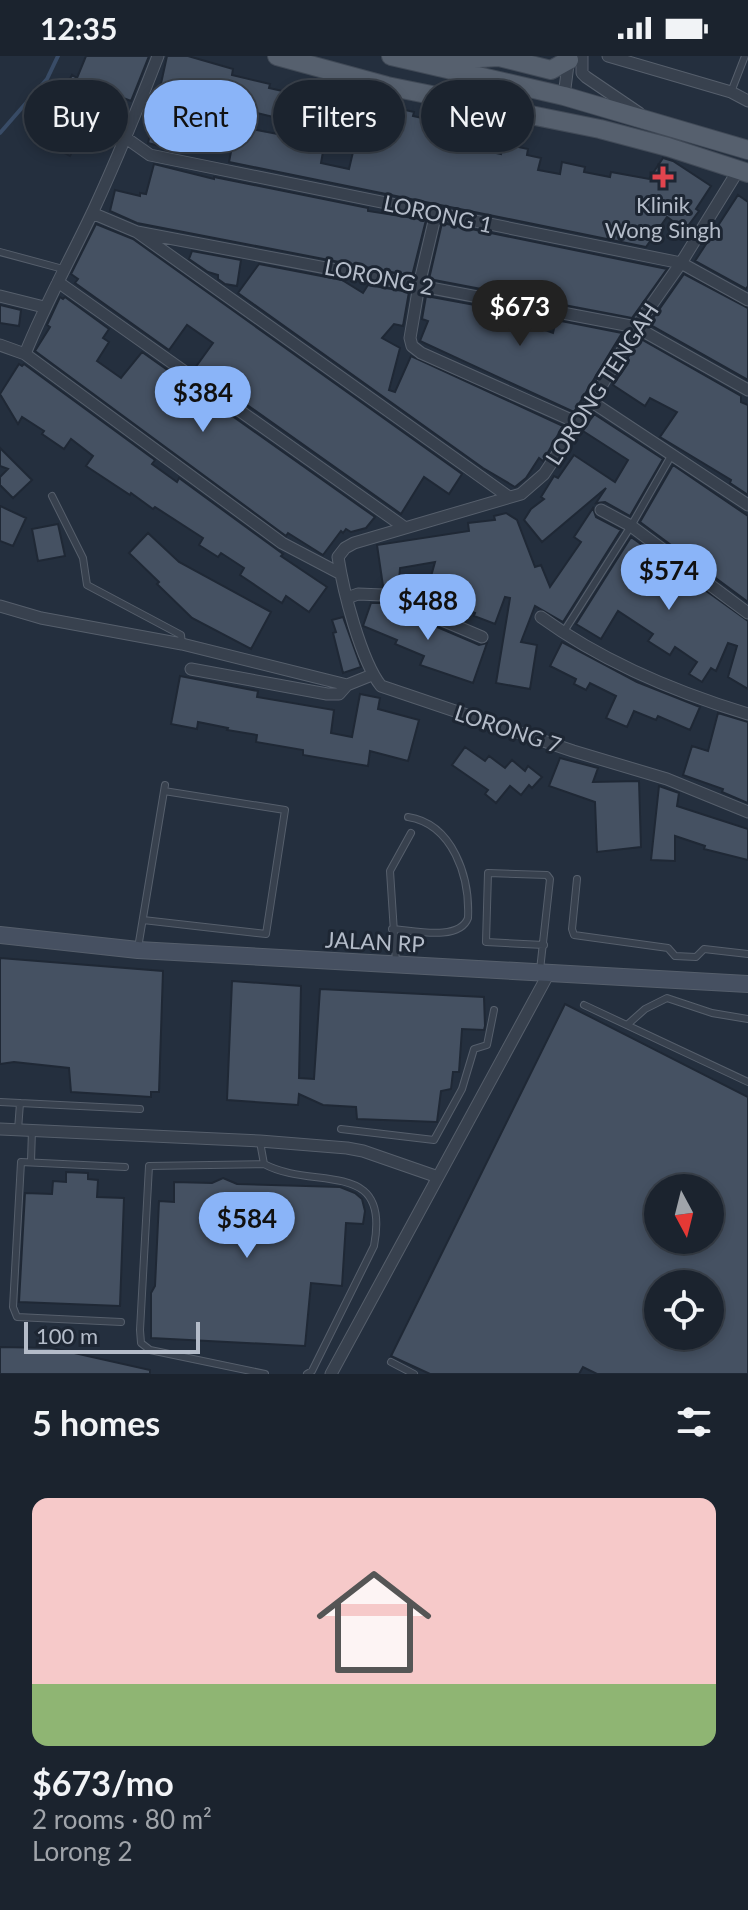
<!DOCTYPE html>
<html lang="en">
<head>
<meta charset="utf-8">
<style>
  body { margin:0; font-family:Lato,sans-serif; background:#282f3a; color:#f1f3f6; height:100vh; display:flex; flex-direction:column; font-size:30px; white-space:nowrap }
  * { box-sizing:border-box; margin:0 }
  p { font-size:26px; color:#a0a4aa }
  .icon { flex:none; width:44px; height:44px; fill:none; stroke:currentColor; stroke-width:2; stroke-linecap:round; stroke-linejoin:round }
  .map { position:relative; height:1318px; overflow:hidden }
  .sheet { display:flex; flex-direction:column; background:#1b232e; flex:1 }
  .sheet>* { flex:none }
  .top-card { position:absolute; left:24px; top:24px; width:700px; height:72px; display:flex; gap:16px }
  .needle { width:52px; rotate:173deg }
  .fabs { position:absolute; left:644px; top:1118px; display:grid; gap:16px }
  .fabs a { display:grid; place-items:center; width:80px; height:80px; border-radius:50%; background:#1b232e; box-shadow:0 4px 12px #0003,0 0 0 2px #39404a; font-size:40px }
  .scale { position:absolute; left:24px; bottom:20px; width:176px; box-sizing:border-box; padding-left:8px; border:4px solid #b4bcc9; border-top:0; font-size:22px; line-height:28px; white-space:nowrap; color:#b4bcc9; -webkit-text-stroke:6px #1d2633; paint-order:stroke }
  .price { position:absolute; translate:-50% -68px; padding:0 18px; border-radius:28px; background:#8ab4f8; color:#111; font-size:26px; line-height:52px; filter:drop-shadow(0 2px 4px #0008) }
  .price::after { content:''; position:absolute; left:50%; top:48px; width:24px; height:18px; margin-left:-12px; background:inherit; clip-path:polygon(0 0,100% 0,50% 100%) }
  .price.active { background:#222; color:#fff }
  ul { padding:0; list-style:none }
  li { display:grid; align-content:center; gap:16px; height:424px; padding:0 32px }
  li+li { border-top:2px solid #39404a }
  li span { display:grid; place-items:center; height:248px; border-radius:16px; color:#555 }
  li>.icon { margin-inline-start:auto }
  span .icon { width:144px; height:144px; fill:#fffc; stroke-width:1 }
  li b { font-size:34px }
  h2 { display:flex; justify-content:space-between; align-items:center; height:96px; padding:0 32px; font-size:34px }
  .tag { padding:0 28px; border-radius:36px; background:#1b232e; box-shadow:0 4px 12px #0003,0 0 0 2px #39404a; font-size:28px; line-height:72px }
  .tag.active { background:#8ab4f8; color:#111 }
  .status { display:flex; justify-content:space-between; align-items:center; height:56px; padding:0 40px; background:#1b232e; direction:ltr }
  .status svg { height:22px; fill:currentColor }
  .map>svg:first-child { display:block }
  .lines { fill:none; stroke-linecap:round; stroke-linejoin:round }
  .stream { stroke:#394c67; stroke-width:4 }
  .building { fill:#455162; stroke:#1f2835; stroke-width:2; fill-rule:evenodd }
  .lane-casing { stroke:#565f6c; stroke-width:8 }
  .street-casing { stroke:#565f6c; stroke-width:13 }
  .secondary-casing { stroke:#565f6c; stroke-width:18 }
  .primary-casing { stroke:#414a57; stroke-width:20 }
  .lane { stroke:#38414e; stroke-width:6 }
  .street { stroke:#38414e; stroke-width:11 }
  .secondary { stroke:#465061; stroke-width:16 }
  .primary { stroke:#56606e; stroke-width:18 }
  .health-dot { fill:#e0444e; stroke:#1d2633; stroke-width:3 }
  .labels { text-anchor:middle; stroke-width:6; stroke-linejoin:round; paint-order:stroke }
  .poi-label { font-size:22px; fill:#b4bcc9; stroke:#1d2633 }
  .street-label { font-size:22px; fill:#b4bcc9; stroke:#1d2633 }
</style>
</head>
<body>
<div class="status"><b>12:35</b><svg viewBox="0 0 49 12"><path d="M0 12V9h3v3zM5 12V6h3v6zM10 12V3h3v9zM15 12V0h3v12zM26 1h20v11H26zM47 4h2v5h-2z"/></svg></div>
<div class="map">
<svg width="748" height="1318" viewBox="0 0 748 1318">
  <rect width="100%" height="100%" fill="#242f3e"/>
  <g class="lines">
    <path class="stream" d="M0 77 47 23 58 0"/>
  </g>
  <path class="building" d="M86 0H149L131 45 105 35 70 100 38 83 72 19 77 22Z
    M167 0H188L233 13 232 19 270 28 269 32 305 40 308 29 330 34 329 38 388 50 414 56 413 60 477 74 473 92 501 98 504 88 528 93 527 99 541 102 538 114 560 118 562 106 585 111 584 116 610 121 611 116 649 123 663 102 673 105 711 130 696 153 699 155 685 174 667 161 646 191 229 106 236 70 299 82 302 68 225 49 224 52 215 50 203 96 176 90 175 94 148 87 153 65 146 64 150 45 157 46ZM324 90 353 96 349 113 321 107Z
    M154 108 214 123V121L368 152V155L426 164 412 220 137 167 110 155 115 134 140 140V137L146 138Z
    M738 139 748 146V230L746 233 695 205Z
    M442 167 667 213 632 262 429 223Z
    M96 168 133 183 462 418 449 438 424 421 401 458 195 312 213 287 187 269 169 294 75 227 78 223 71 218Z
    M192 195 241 204 237 230 225 228 218 223V219L208 216 189 203Z
    M259 208 342 224 363 237 368 229 409 236 403 270 394 268 382 282 400 292 389 334 395 336 411 300 563 370 543 405 539 402 526 422 515 431 483 412 238 237Z
    M684 218 748 252V324L649 268Z
    M426 240 524 258 523 266 553 277 556 264 622 277 574 356 420 285 428 265 422 263Z
    M60 241 63 243 65 241 109 273 103 282 109 286 97 305 121 322 142 296 375 461 366 472 351 476 346 473 343 477 341 475 323 499 288 477 286 480 35 295 50 271 47 269Z
    M0 249 21 254 19 270 0 267Z
    M639 282 741 340V346L748 349V439L730 427 731 424 660 381 677 356 650 342 645 350 613 329 628 307 626 305Z
    M19 308 22 310 24 308 155 404 152 408 177 426 179 422 283 498 281 500 327 531 309 556 286 540 282 547 277 544 240 519 244 512 221 497 218 501 199 489 203 482 155 451 153 453 131 437 130 439 86 410 93 400 71 383 64 393 42 378 44 375 22 361 18 368 0 338Z
    M594 358 663 403 630 460 605 446 596 447 606 432 542 486 524 464 531 453 544 443 541 441 554 420 558 422 574 399 615 426 628 404 583 375Z
    M0 392 32 424 13 442 0 429V421L8 413 0 410Z
    M673 409 748 460V546L640 466Z
    M0 450 26 462 13 490 0 485Z
    M593 452 596 461 621 474 563 566 535 550 521 586 537 589 530 633 496 627 510 542 505 541 495 568 474 560 475 557 425 542 435 506 400 512 399 527 383 530 377 489 469 475 468 467 495 464 494 460 506 457 517 464 535 511 541 509 550 531 581 486 574 481Z
    M58 468 65 500 38 505 32 473Z
    M148 477 179 506 271 556 251 593 192 562 157 528 159 526 129 497Z
    M631 481 748 565V633L728 621 737 590 728 587 716 615 711 612 702 626 689 618 697 606 675 591 670 599 648 585 653 578 618 555 601 583 576 568Z
    M371 547H381L479 589 487 587 473 627 420 609 424 600 395 588 397 584 363 570Z
    M343 561 361 611 343 617 333 577 336 576 332 564Z
    M562 586 637 626 700 651 690 674 658 660 656 664 634 655 627 671 606 662 616 640 590 627 586 634 574 628 576 623 550 610Z
    M180 620 258 635 257 641 334 654 331 677 352 681 360 638 380 642 378 653 419 664 408 705 370 695 368 710 303 699V694L256 686 257 679 227 674 228 672 198 666 197 673 171 668Z
    M718 657 748 666V747L722 736 723 733 683 719 692 690 708 695Z
    M465 691 485 705 489 700 505 712 512 704 525 715 528 710 542 721 532 732 529 729 521 739 510 730 496 747 485 738 488 734 452 709Z
    M560 702 598 712 593 726 639 725 641 791 597 796 595 746 549 730Z
    M659 730 679 737 677 750 748 773V804L704 793 705 790 675 780V805L651 804Z
    M0 902 163 915 159 1036H151V1041L71 1036 69 1012 14 1006 0 1008Z
    M232 925 301 930 299 1022 314 1023 320 933 484 941 485 970 484 974 462 973 459 1016H453L451 1033 441 1035 437 1066 357 1063 356 1051 323 1049 299 1038 298 1049 227 1044Z
    M565 948 748 1041V1318H597L583 1311 579 1318H430L391 1300ZM658 1132H710V1184H658ZM658 1228H710V1280H658Z
    M66 1116 88 1117V1123L98 1124 97 1141 124 1142 120 1250 19 1246 25 1137 52 1138 53 1125 66 1126Z
    M223 1122 237 1128 340 1131 355 1137 362 1143 365 1155 363 1168 346 1167 342 1230 311 1227 305 1290 151 1282V1237L155 1230 159 1145 174 1146V1126L212 1127Z
    M0 1291 52 1292 150 1314V1318H0Z"/>
  <g class="lines">
    <g class="lane-casing">
      <path id="lane" d="M731 36 745 0
        M0 196 63 213
        M52 440 83 502 87 529 181 579 182 588
        M563 577 631 470 671 400
        M577 823 572 873 574 879 668 892 675 900 696 901 704 893 748 898
        M143 864 266 878 285 754 164 735
        M392 873C412 874 459 886 468 862 470 821 453 768 408 761
        M138 892 165 729
        M396 907 390 815 411 777
        M540 914 550 823 547 819 488 817 486 886 544 889
        M584 949 748 1026
        M627 969 645 953 667 942 712 957 748 963
        M0 1046 140 1053
        M341 1073 434 1084 462 1033 474 993 487 989 494 954
        M18 1074 20 1047
        M260 1086 264 1108C314 1135 391 1101 374 1190L312 1315 307 1318
        M31 1105 32 1074
        M264 1108 149 1110 140 1274 141 1287 150 1294 265 1318
        M121 1266 17 1261 13 1251 21 1106 125 1111
        M391 1306 414 1318"/>
    </g>
    <g class="street-casing">
      <path id="street" d="M582 0V17L586 21 639 57
        M608 0 731 36 748 45
        M564 40 569 1
        M126 82 150 99 681 207 748 244
        M739 113 681 207 636 271 592 346 544 418 521 438 354 487 345 492 338 501C343 534 361 605 381 630L573 695 667 723 748 756
        M92 157 137 176 509 441
        M436 157 419 229 410 282 412 290 421 297 578 367
        M137 176 636 271 748 334
        M58 226 404 471
        M0 240 44 251
        M0 289 25 298 282 487 341 518
        M25 298C45 248 71 202 94 153 117 103 138 52 158 0
        M592 346 748 449
        M601 454 631 470 748 557
        M347 542 358 538 383 539 482 581
        M0 550 41 562 182 588 347 629 372 619
        M541 561C603 606 675 636 748 658
        M191 613 327 638H339L347 629
        M0 1073 260 1085 347 1092 363 1095 438 1121
        M331 1318 550 915"/>
    </g>
    <g class="secondary-casing">
      <path id="secondary" d="M0 879 138 894 748 928"/>
    </g>
    <g class="primary-casing">
      <path id="primary" d="M277 0 387 30 600 73 668 91 748 117
        M391 0 564 40 748 94
        M439 4 499 1 551 14 569 4"/>
    </g>
    <use href="#lane" class="lane"/>
    <use href="#street" class="street"/>
    <use href="#secondary" class="secondary"/>
    <use href="#primary" class="primary"/>
  </g>
  <path class="health-dot" d="M659 109h8v8h8v8h-8v8h-8v-8h-8v-8h8z"/>
  <g class="labels">
    <g class="poi-label">
      <text x="663" y="157">Klinik<tspan x="663" dy="25">Wong Singh</tspan></text>
    </g>
    <g class="street-label">
      <text transform="translate(438 158) rotate(12)" y="8">LORONG 1</text>
      <text transform="translate(379 221) rotate(11)" y="8">LORONG 2</text>
      <text transform="translate(602 328) rotate(-57)" y="8">LORONG TENGAH</text>
      <text transform="translate(508 673) rotate(18)" y="8">LORONG 7</text>
      <text transform="translate(375 886) rotate(3)" y="8">JALAN RP</text>
    </g>
  </g>
</svg>
<div class="fabs">
<a><svg class="needle" viewBox="-14 -14 28 28"><path d="M0-13l5 13h-10z" fill="#e53935"/><path d="M0 13l5-13h-10z" fill="#a0a4aa"/></svg></a>
<a><svg class="icon" aria-label="locate" viewBox="0 0 24 24"><circle cx="12" cy="12" r="6"/><path d="M12 2v4M12 18v4M2 12h4M18 12h4"/></svg></a>
</div>
<div class="scale">100 m</div>
<b class="price active" style="left:520px;top:292px">$673</b>
<b class="price" style="left:203px;top:378px">$384</b>
<b class="price" style="left:669px;top:556px">$574</b>
<b class="price" style="left:428px;top:586px">$488</b>
<b class="price" style="left:247px;top:1204px">$584</b>
<div class="top-card">
<a class="tag">Buy</a>
<a class="tag active">Rent</a>
<a class="tag">Filters</a>
<a class="tag">New</a>
</div>
</div>
<section class="sheet">
<h2>5 homes<svg class="icon" aria-label="filters" viewBox="0 0 24 24"><path d="M4 7h16M4 17h16"/><circle cx="9" cy="7" r="2"/><circle cx="15" cy="17" r="2"/></svg></h2>
<ul>
<li><span style="background:linear-gradient(#f6c9c9 75%,#8fb573 0)"><svg class="icon" aria-label="home" viewBox="0 0 24 24"><path d="M3 11l9-7 9 7M6 9v11h12V9"/></svg></span><div><b>$673/mo</b><p>2 rooms · 80 m²</p><p>Lorong 2</p></div></li>
</ul>
</section>
</body>
</html>
